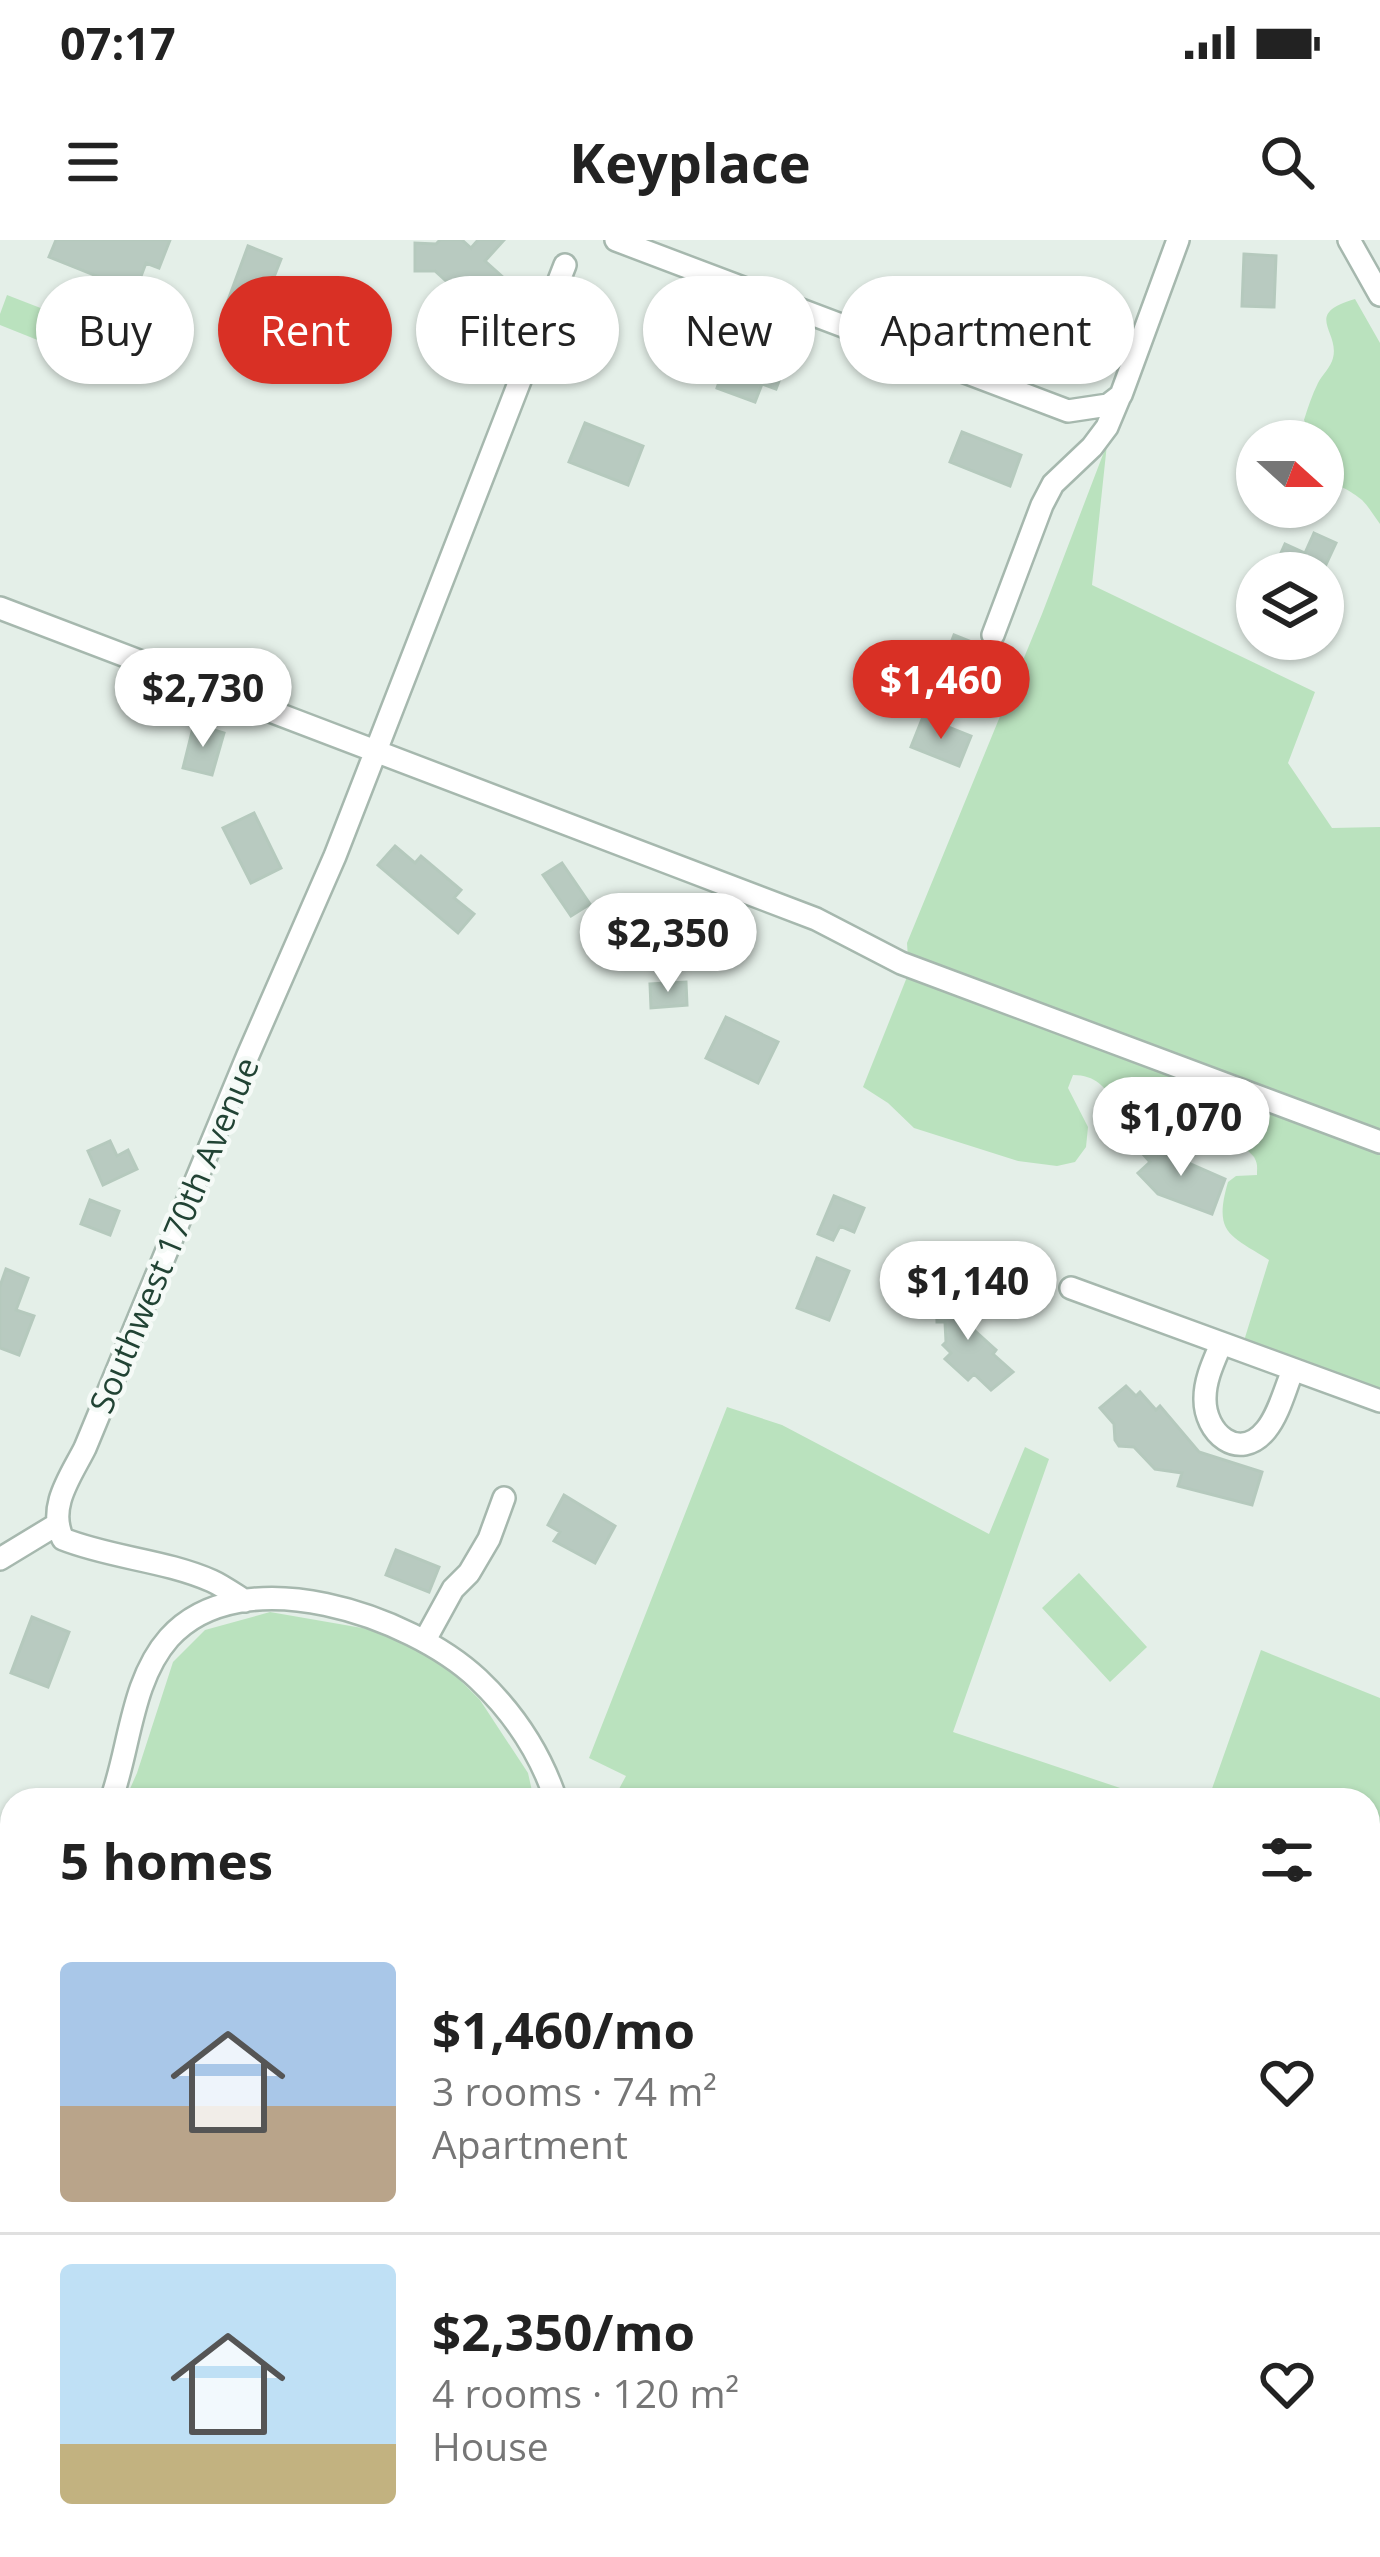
<!DOCTYPE html>
<html lang="en">
<head>
<meta charset="utf-8">
<style>
  body { margin:0; font-family:"Open Sans",sans-serif; background:#f2f2f2; color:#222; height:100vh; display:flex; flex-direction:column; font-size:45px; white-space:nowrap }
  * { box-sizing:border-box; margin:0 }
  p { font-size:39px; color:#767676 }
  .icon { flex:none; width:66px; height:66px; fill:none; stroke:currentColor; stroke-width:2; stroke-linecap:round; stroke-linejoin:round }
  .map { position:relative; flex:1; overflow:hidden }
  .drawer { position:absolute; left:0px; top:1548px; width:1380px; height:771px; display:flex; flex-direction:column; background:#fff; border-radius:36px 36px 0 0; box-shadow:0 3px 9px #0004 }
  .drawer>* { flex:none }
  .banner { position:absolute; left:36px; top:36px; width:1308px; height:108px; display:flex; gap:24px }
  .needle { width:78px; rotate:111deg }
  .tools { position:absolute; left:1236px; top:180px; display:grid; gap:24px }
  .tools a { display:grid; place-items:center; width:108px; height:108px; border-radius:50%; background:#fff; box-shadow:0 3px 9px #0004; font-size:60px }
  .price { position:absolute; translate:-50% -102px; padding:0 27px; border-radius:42px; background:#fff; color:#222; font-size:39px; line-height:78px; filter:drop-shadow(0 3px 6px #0008) }
  .price::after { content:''; position:absolute; left:50%; top:72px; width:36px; height:27px; margin-left:-18px; background:inherit; clip-path:polygon(0 0,100% 0,50% 100%) }
  .price.on { background:#d93025; color:#fff }
  ul { padding:0; list-style:none }
  li { display:flex; align-items:center; gap:36px; height:300px; padding:0 60px }
  li+li { border-top:3px solid #e0e0e0 }
  li span { display:grid; place-items:center; flex:none; width:336px; height:240px; border-radius:12px; color:#555 }
  li>.icon { margin-inline-start:auto }
  span .icon { width:144px; height:144px; fill:#fffc; stroke-width:1 }
  li b { font-size:51px }
  h2 { display:flex; justify-content:space-between; align-items:center; height:144px; padding:0 60px; font-size:51px }
  .pill { padding:0 42px; border-radius:54px; background:#fff; box-shadow:0 3px 9px #0004; font-size:42px; line-height:108px }
  .pill.on { background:#d93025; color:#fff }
  .status { display:flex; justify-content:space-between; align-items:center; height:84px; padding:0 60px; background:#fff; direction:ltr }
  .status svg { height:33px; fill:currentColor }
  header { display:flex; justify-content:space-between; align-items:center; height:156px; padding:0 60px; background:#fff; font-size:54px; font-weight:700 }
  .map>svg:first-child { display:block }
  .green { fill:#bae2be }
  .building { fill:#b8cac0; stroke:#b5c9bd; stroke-width:3 }
  .lines { fill:none; stroke-linecap:round; stroke-linejoin:round }
  .minor-casing { stroke:#a6b8ae; stroke-width:26 }
  .minor { stroke:#fff; stroke-width:21 }
  .labels { text-anchor:middle; stroke-width:9; stroke-linejoin:round; paint-order:stroke }
  .street-label { font-size:33px; fill:#214334; stroke:#f5faf7 }
</style>
</head>
<body>
<div class="status"><b>07:17</b><svg viewBox="0 0 49 12"><path d="M0 12V9h3v3zM5 12V6h3v6zM10 12V3h3v9zM15 12V0h3v12zM26 1h20v11H26zM47 4h2v5h-2z"/></svg></div>
<header><svg class="icon" aria-label="menu" viewBox="0 0 24 24"><path d="M4 6h16M4 12h16M4 18h16"/></svg>Keyplace<svg class="icon" aria-label="search" viewBox="0 0 24 24"><circle cx="10" cy="10" r="6"/><path d="M15 15l6 6"/></svg></header>
<div class="map">
<svg width="1380" height="2317" viewBox="0 0 1380 2317">
  <rect width="100%" height="100%" fill="#e4efe8"/>
  <path class="green" d="M7 55 56 74 45 103 0 85V74Z
    M1355 59 1380 103V284C1374 276 1369 267 1362 260 1328 232 1323 258 1323 201H1314L1304 180C1308 167 1312 155 1318 143 1322 135 1331 127 1333 118 1340 91 1302 74 1355 59Z
    M1107 204 1092 345 1315 452 1288 523 1332 588 1380 587V892L908 718 907 703 1042 374Z
    M909 732 1380 914V1156L1243 1104 1269 1020C1230 995 1213 994 1228 942L1236 936 1257 935C1257 927 1258 924 1254 917 1246 905 1198 882 1184 882 1168 881 1151 894 1139 902 1114 885 1118 835 1073 835L1068 848 1088 887 1086 907 1075 922 1057 926 1018 921 914 888 888 863 863 847Z
    M727 1167 782 1185 989 1294 1025 1207 1049 1219 953 1492 1156 1560H613L626 1536 589 1518Z
    M1079 1333 1147 1407 1110 1442 1042 1368Z
    M270 1372 368 1389 432 1412 480 1460 528 1533 534 1560H125L137 1533 173 1422 205 1390Z
    M1261 1410 1380 1458V1889L1368 1884V1560H1208Z
    M12 2080V2228L0 2213V2101Z
    M0 2255 12 2257V2307H1246L1236 2317H0Z"/>
  <path class="building" d="M56 0H170L159 28 146 23 138 44 121 38 119 45 49 17Z
    M440 0H462L471 8 478 0H504L485 21 515 48 529 47 531 71 525 85 498 88 435 31H415V3L436 4Z
    M248 6 281 19 259 75 227 63Z
    M1244 14 1276 16 1274 67 1242 66Z
    M731 107 784 128 776 149 762 144 755 162 717 148Z
    M585 183 643 206 628 245 569 222Z
    M962 192 1021 215 1010 246 950 222Z
    M1314 293 1336 303 1322 333H1272L1285 304 1305 313Z
    M954 395 987 408 971 450 938 437Z
    M923 477 971 496 959 526 911 507Z
    M194 484 224 493 212 535 183 528Z
    M254 573 281 628 251 643 223 588Z
    M395 606 415 623 421 616 461 650 454 658 474 674 458 693 378 625Z
    M562 623 590 664 571 676 543 635Z
    M686 742 687 765 651 768 650 744Z
    M726 777 778 802 758 843 706 818Z
    M1160 898 1179 919 1225 939 1212 974 1158 954 1138 933 1150 922 1143 914Z
    M110 901 117 916 128 910 137 929 103 945 88 911Z
    M834 956 864 968 854 992 840 986 833 1000 818 994Z
    M90 960 119 971 110 995 81 984Z
    M817 1018 849 1031 829 1080 797 1068Z
    M6 1029 28 1038 16 1070 34 1076 19 1115 0 1108V1046Z
    M962 1049 963 1080 996 1110 993 1114 1013 1132 991 1150 974 1134 968 1140 945 1119 951 1113 943 1105 946 1102 945 1082H937L936 1050Z
    M1126 1146 1136 1156 1140 1152 1156 1170 1160 1166 1199 1212 1262 1232 1252 1265 1178 1246 1182 1233 1155 1229 1134 1207 1119 1206 1115 1200 1114 1184 1100 1168Z
    M564 1255 615 1286 595 1323 554 1301 560 1292 548 1285Z
    M396 1310 439 1327 429 1352 386 1335Z
    M32 1377 69 1392 48 1447 11 1433Z"/>
  <g class="lines">
    <g class="minor-casing">
      <path id="minor" d="M616 0 1068 171 1108 165 1121 155 1178 0
        M1349 0 1380 55
        M0 368 816 679 901 723 1380 902
        M993 395 1042 265 1053 244 1092 207 1107 187 1120 156
        M1071 1048 1380 1161
        M1221 1104C1214 1121 1205 1139 1205 1158 1204 1193 1239 1223 1266 1190 1279 1174 1285 1149 1293 1130
        M0 1319 56 1285
        M245 1361C234 1354 223 1346 212 1341 164 1320 111 1318 63 1299 47 1267 71 1236 85 1208L248 815 335 616 565 25
        M425 1400 453 1349 469 1333 489 1299 504 1258
        M111 1560C130 1508 131 1441 169 1398 242 1317 411 1376 478 1439 514 1473 540 1512 556 1560
        M0 1676 12 1668
        M1368 2075 1380 2080"/>
    </g>
    <use href="#minor" class="minor"/>
  </g>
  <g class="labels">
    <g class="street-label">
      <text transform="translate(174 995) rotate(-67)" y="12">Southwest 170th Avenue</text>
    </g>
  </g>
</svg>
<div class="tools">
<a><svg class="needle" viewBox="-14 -14 28 28"><path d="M0-13l5 13h-10z" fill="#e53935"/><path d="M0 13l5-13h-10z" fill="#767676"/></svg></a>
<a><svg class="icon" aria-label="layers" viewBox="0 0 24 24"><path d="M12 4l9 5-9 5-9-5zM3 14l9 5 9-5"/></svg></a>
</div>
<b class="price on" style="left:941px;top:502px">$1,460</b>
<b class="price" style="left:203px;top:510px">$2,730</b>
<b class="price" style="left:668px;top:755px">$2,350</b>
<b class="price" style="left:1181px;top:939px">$1,070</b>
<b class="price" style="left:968px;top:1103px">$1,140</b>
<div class="banner">
<a class="pill">Buy</a>
<a class="pill on">Rent</a>
<a class="pill">Filters</a>
<a class="pill">New</a>
<a class="pill">Apartment</a>
</div>
<section class="drawer">
<h2>5 homes<svg class="icon" aria-label="filters" viewBox="0 0 24 24"><path d="M4 7h16M4 17h16"/><circle cx="9" cy="7" r="2"/><circle cx="15" cy="17" r="2"/></svg></h2>
<ul>
<li><span style="background:linear-gradient(#a9c7e8 60%,#b9a48a 0)"><svg class="icon" aria-label="home" viewBox="0 0 24 24"><path d="M3 11l9-7 9 7M6 9v11h12V9"/></svg></span><div><b>$1,460/mo</b><p>3 rooms · 74 m²</p><p>Apartment</p></div><svg class="icon" aria-label="heart" viewBox="0 0 24 24"><path d="M12 20l-8-8c-3-5 5-10 8-4 3-6 11-1 8 4z"/></svg></li>
<li><span style="background:linear-gradient(#bfe0f5 75%,#c2b280 0)"><svg class="icon" aria-label="home" viewBox="0 0 24 24"><path d="M3 11l9-7 9 7M6 9v11h12V9"/></svg></span><div><b>$2,350/mo</b><p>4 rooms · 120 m²</p><p>House</p></div><svg class="icon" aria-label="heart" viewBox="0 0 24 24"><path d="M12 20l-8-8c-3-5 5-10 8-4 3-6 11-1 8 4z"/></svg></li>
</ul>
</section>
</div>
</body>
</html>
